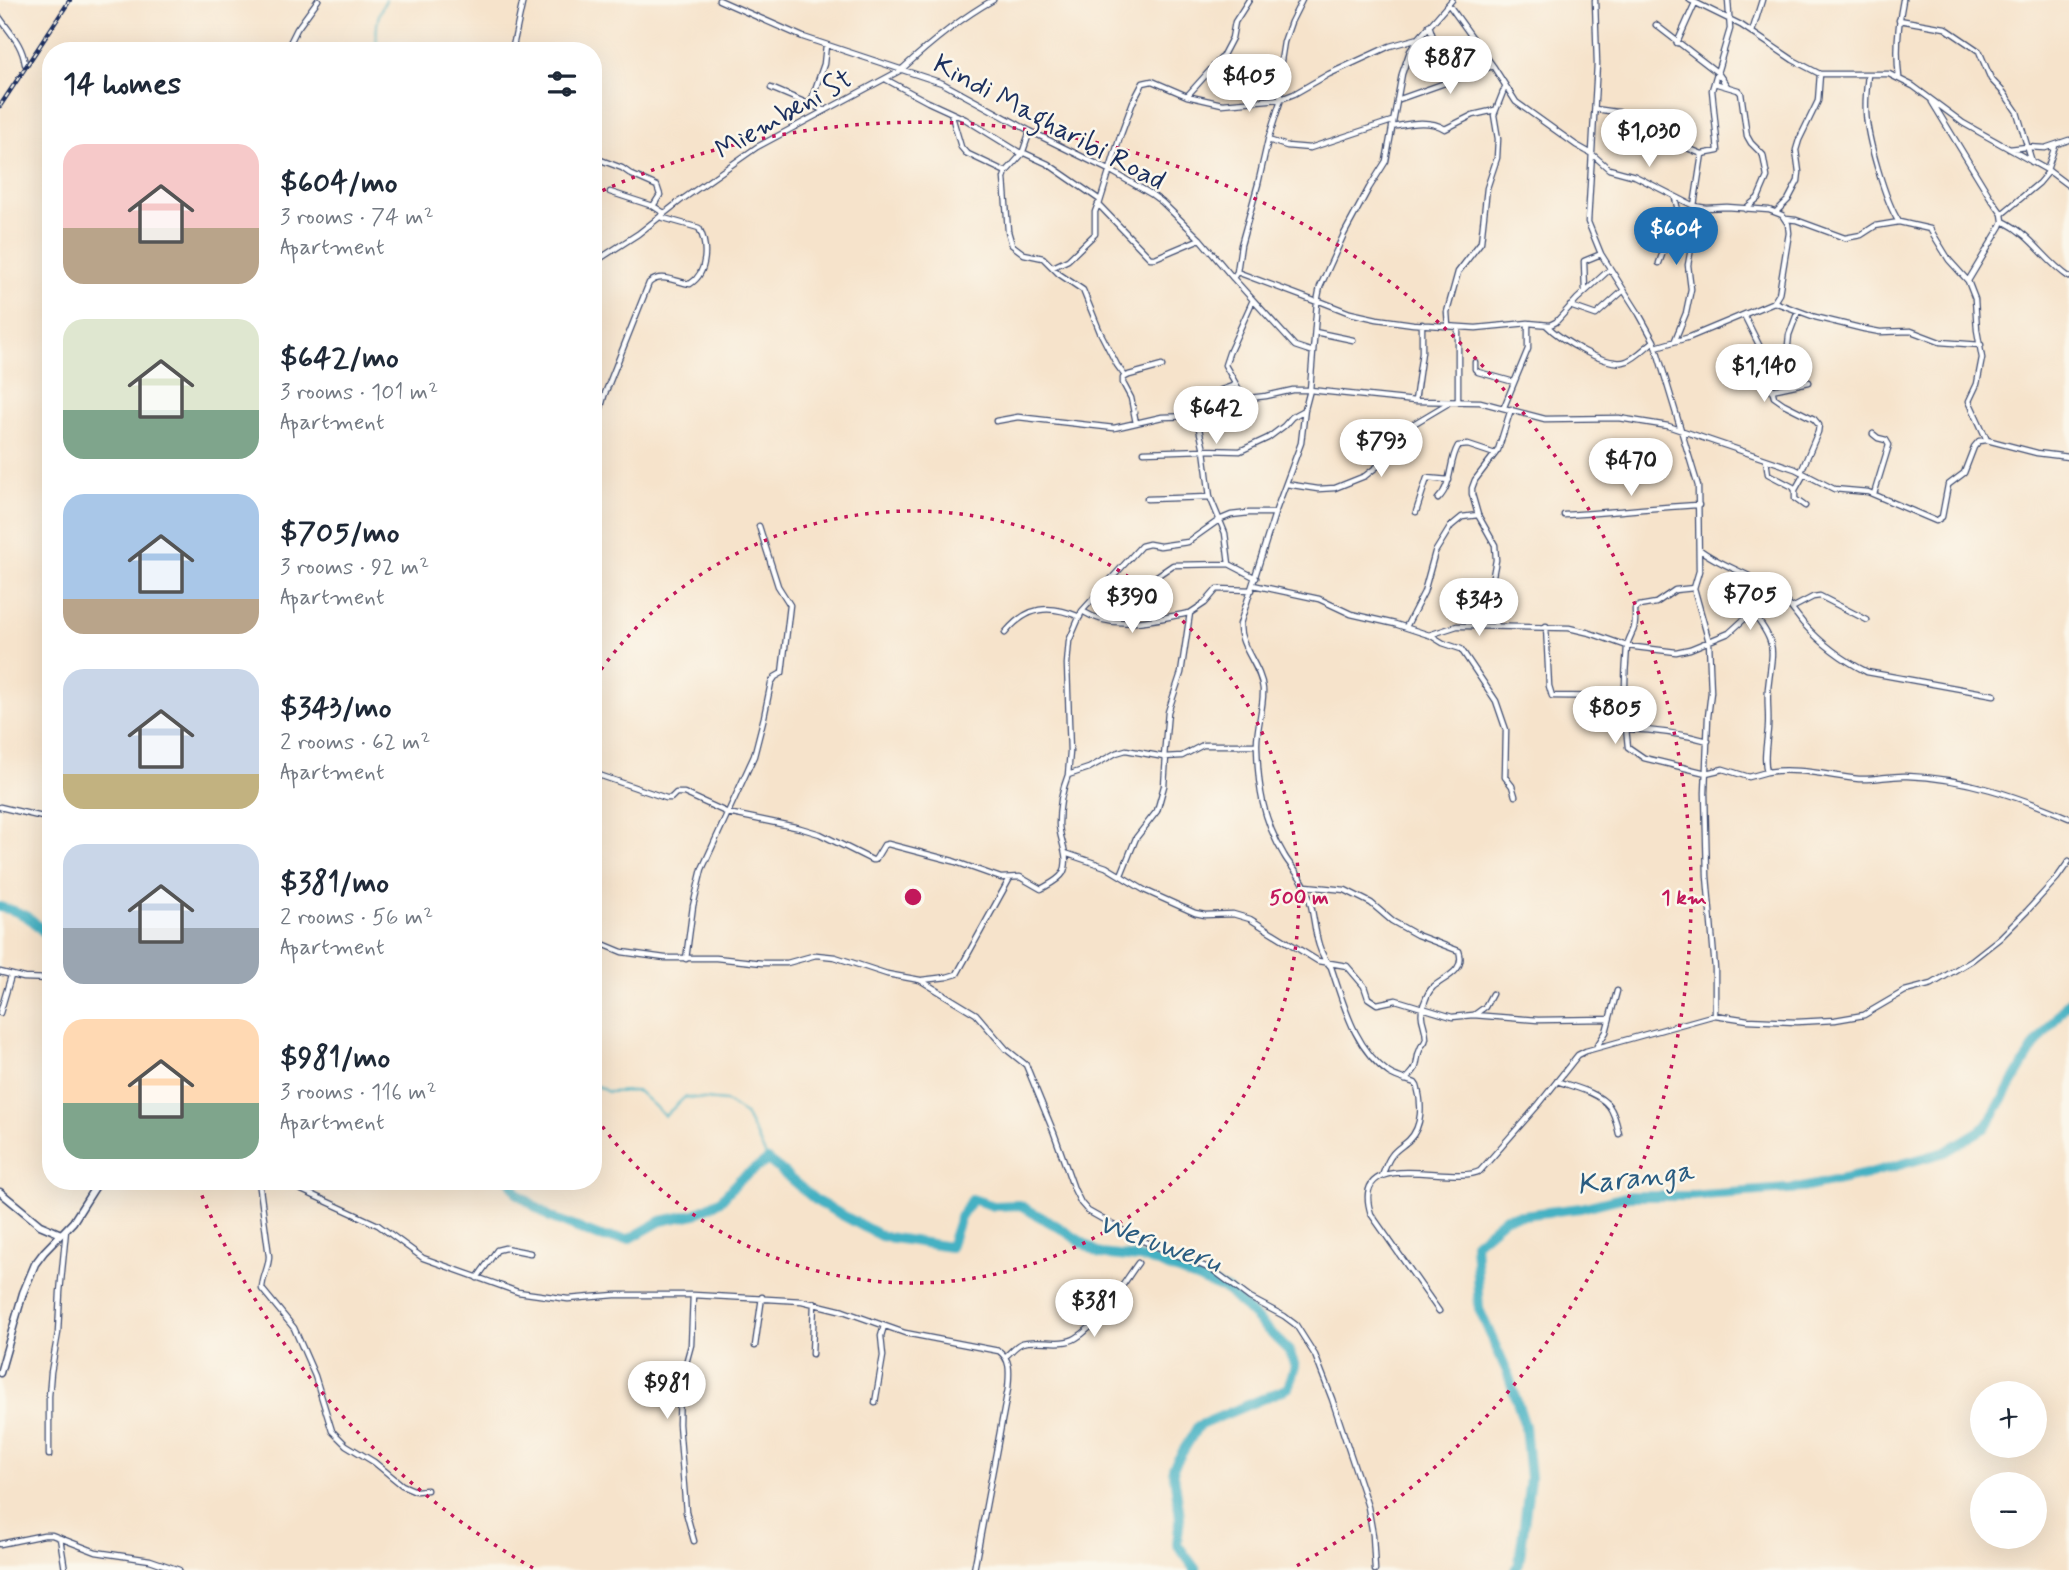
<!DOCTYPE html>
<html lang="en">
<head>
<meta charset="utf-8">
<style>
  body { margin:0; font-family:Mynerve,sans-serif; background:#f2f2f3; color:#1f2937; height:100vh; display:flex; flex-direction:column; font-size:26px; white-space:nowrap }
  * { box-sizing:border-box; margin:0 }
  p { font-size:23px; color:#747a83 }
  .icon { flex:none; width:38px; height:38px; fill:none; stroke:currentColor; stroke-width:2; stroke-linecap:round; stroke-linejoin:round }
  .map { position:relative; flex:1; overflow:hidden }
  .details { position:absolute; left:42px; top:42px; width:560px; height:1148px; display:flex; flex-direction:column; background:#fff; border-radius:28px; box-shadow:0 7px 28px #0002 }
  .details>* { flex:none }
  .tools { position:absolute; left:1970px; top:1381px; display:grid; gap:14px }
  .tools a { display:grid; place-items:center; width:77px; height:77px; border-radius:50%; background:#fff; box-shadow:0 7px 28px #0002; font-size:35px }
  .price { position:absolute; translate:-50% -60px; padding:0 16px; border-radius:24px; background:#fff; color:#222; font-size:23px; line-height:46px; filter:drop-shadow(0 2px 4px #0008) }
  .price::after { content:''; position:absolute; left:50%; top:42px; width:21px; height:16px; margin-left:-10px; background:inherit; clip-path:polygon(0 0,100% 0,50% 100%) }
  .price.current { background:#1f6fb2; color:#fff }
  ul { padding:0; list-style:none }
  li { display:flex; align-items:center; gap:21px; height:175px; padding:0 21px }
  li span { display:grid; place-items:center; flex:none; width:196px; height:140px; border-radius:21px; color:#555 }
  li>.icon { margin-inline-start:auto }
  span .icon { width:84px; height:84px; fill:#fffc; stroke-width:1 }
  li b { font-size:30px }
  h2 { display:flex; justify-content:space-between; align-items:center; height:84px; padding:0 21px; font-size:30px }
  .map>svg:first-child { display:block }
  .lines { fill:none; stroke-linecap:round; stroke-linejoin:round }
  .stream { stroke:#45b1c3; stroke-width:2 }
  .river { stroke:#45b1c3; stroke-width:10 }
  .street-casing { stroke:#3c4a6e; stroke-width:7 }
  .secondary-casing { stroke:#3c4a6e; stroke-width:9 }
  .street { stroke:#fff; stroke-width:4.5 }
  .secondary { stroke:#fff; stroke-width:6 }
  .rail-casing { stroke:#1b2f5e; stroke-width:4.5 }
  .rail { stroke:#fbf7ec; stroke-width:2; stroke-dasharray:5; stroke-linecap:butt }
  .ring { fill:none; stroke:#c2185b; stroke-width:3.5; stroke-dasharray:3.5 7 }
  .labels { text-anchor:middle; stroke-width:5; stroke-linejoin:round; paint-order:stroke }
  .street-label { font-size:28px; fill:#1b2f5e; stroke:#fbf7ec }
  .water-label { font-size:30px; font-style:italic; fill:#2a5c81; stroke:#fbf7ec }
  .centre { fill:#c2185b; stroke:#fbf7ec; stroke-width:3.5 }
  .ring-label { font-size:21px; text-anchor:middle; font-weight:bold; fill:#c2185b; stroke:#fbf7ec; stroke-width:5; stroke-linejoin:round; paint-order:stroke }
</style>
</head>
<body>
<div class="map">
<svg width="2069" height="1570" viewBox="0 0 2069 1570">
  <rect width="100%" height="100%" fill="#fbf7ec"/>
  <filter id="ink" filterUnits="userSpaceOnUse"><feTurbulence type="fractalNoise" baseFrequency=".0143" numOctaves="2"/><feDisplacementMap in="SourceGraphic" scale="14" xChannelSelector="R" yChannelSelector="G"/><feConvolveMatrix kernelMatrix="1 2 1 2 8 2 1 2 1" color-interpolation-filters="sRGB"/></filter>
  <filter id="wash" filterUnits="userSpaceOnUse"><feTurbulence type="fractalNoise" baseFrequency=".00686" numOctaves="4" result="noise"/><feDisplacementMap in="SourceGraphic" scale="28" xChannelSelector="R" yChannelSelector="G"/><feGaussianBlur stdDeviation="1.57" result="paint"/><feColorMatrix in="noise" values="0 0 0 0 0 0 0 0 0 0 0 0 0 0 0 0 0 1.4 0 .05"/><feComposite in="paint" operator="in"/></filter>
  <g filter="url(#wash)">
    <rect width="100%" height="100%" fill="#f6e3cb"/>
    <g class="lines">
      <path class="stream" d="M377 51C376 31 375 17 386 0
        M593 1084 608 1092 638 1091 665 1116 685 1097 725 1101 745 1114 768 1160"/>
      <path class="river" d="M0 907C12 910 23 913 33 921 39 927 43 933 51 937
        M510 1181 518 1194 550 1217 600 1237 629 1239 661 1221 695 1214 720 1201 739 1180 768 1160 818 1202 881 1236 950 1247 960 1217 972 1199 994 1206 1019 1205 1057 1226 1100 1254 1148 1259 1227 1290 1289 1351 1295 1366 1288 1388 1198 1426 1173 1468 1180 1517 1177 1544 1196 1570
        M1515 1570 1519 1564 1530 1478 1525 1426 1508 1374 1479 1309 1475 1243 1506 1217 1581 1208 1629 1196H1689L1802 1188 1867 1174 1945 1152 1986 1127 2035 1045 2069 1001"/>
    </g>
  </g>
  <g filter="url(#ink)">
    <g class="lines">
      <g class="street-casing">
        <path id="street" d="M719 0 803 37 942 83 1030 131 1111 171 1151 194 1162 202 1200 239 1233 278 1295 346 1313 352
          M1595 0 1597 64 1588 222 1601 254 1639 314 1654 341 1698 486 1699 571 1694 588 1709 642 1711 692 1708 717 1705 793 1707 876 1715 969V1015
          M1690 0 1741 25 1793 60 1820 74H1889L1913 86 1963 123 2049 171 2069 186
          M1449 5 1493 66 1516 102 1576 145 1592 154 1609 169 1635 176 1694 206 1706 208 1727 207 1769 210 1782 215 1788 224 1789 233 1779 294 1774 302 1690 337 1656 347
          M0 18C11 34 22 44 25 64
          M1899 20 1945 28 1979 51 1991 79 2004 93 2017 112 2032 162
          M1429 25 1435 43 1444 58 1450 83
          M1656 25 1718 73 1727 86
          M1752 32 1762 0
          M1677 43 1695 3
          M286 51 297 29 318 0
          M512 51 523 0
          M1868 74C1867 86 1865 99 1866 112 1867 137 1885 201 1899 222L1930 229 1949 260 1968 281 1975 299 1977 330 1982 358 1977 384 1969 401 1987 440
          M1899 77C1896 52 1898 25 1903 0
          M887 80 928 102 965 119 1022 154
          M1714 83 1738 90 1741 93 1747 136 1751 143 1763 155 1767 177 1758 198 1745 209
          M771 88 823 110
          M1187 96 1222 57 1232 38 1235 22 1249 0
          M1397 100 1493 66
          M1932 102 1990 197 2002 214 2003 221 2001 226 1968 281
          M810 104 824 64 826 45
          M1595 109 1631 114 1635 126 1639 133 1670 141 1702 154
          M951 113 961 147 966 153 1006 172
          M1392 127C1409 124 1429 119 1445 129L1473 115 1495 110
          M1030 131 1022 154 1006 172 1004 178 1008 231 1012 245 1024 254 1043 258 1059 274 1083 290 1100 332 1117 365 1125 376
          M1268 140 1287 146 1310 148 1392 121
          M593 148 598 159 622 168 632 175 657 186 660 195 653 206
          M2009 149 2027 147 2045 148 2069 140
          M1022 152 1048 164 1100 200
          M2047 170 2055 146
          M610 192 653 206 664 213
          M1675 198 1678 210 1690 229 1692 243 1688 265 1691 289 1686 313 1675 340
          M1694 206 1702 154 1718 151 1712 90 1730 29 1728 0
          M1776 212 1788 200 1798 181 1799 172 1796 150 1799 140 1818 101 1820 74
          M2002 214 2039 183 2049 171
          M1786 219 1796 220 1845 238 1861 235 1875 226 1899 222
          M2003 221C2033 236 2043 259 2069 277
          M1200 239 1155 258H1150L1099 205 1120 137 1133 102 1143 83 1152 81 1187 96 1222 104 1281 99 1294 94 1329 74 1390 46 1419 38
          M593 263 638 234 680 201 757 147 901 70C929 44 959 19 993 0
          M1659 263 1678 211
          M1053 267 1068 260 1095 234V212L1098 204
          M1237 272 1317 302
          M1233 278 1237 272 1241 245 1258 184 1268 140 1281 99 1280 67 1284 42 1291 22 1302 0
          M1585 292 1584 261 1601 254
          M1253 300 1229 353 1225 365 1241 393 1249 398 1266 396 1293 390H1310L1415 401 1480 402 1545 419 1619 418 1668 426 1795 469 1834 489 1868 492 1936 521 1942 517 1948 485 1964 473 1974 447 1979 441 1987 440 2037 453 2069 457
          M1317 300 1350 313 1377 319 1413 324 1476 328 1528 323 1550 325 1556 322 1577 299 1610 269
          M1774 302 1815 317 1864 329 1880 332 1911 331 1940 342 1981 345
          M1570 306 1596 315 1624 290
          M1744 315 1762 351 1774 397 1784 404 1814 419 1819 425 1818 432 1801 472
          M1546 325C1560 339 1607 369 1627 361 1636 358 1646 347 1654 341
          M1448 326 1447 312 1458 272 1481 242 1487 188 1497 158 1498 139 1494 115 1505 87
          M1458 327V402
          M1315 332 1353 340
          M1475 362V369L1478 372 1514 382
          M1786 364 1789 335 1798 311
          M1235 385 1221 390 1217 393 1202 396 1198 401 1196 416 1204 450 1210 497 1225 533 1229 564 1256 578
          M1772 390 1809 382
          M1415 401 1422 352V324
          M1504 407 1528 349V323
          M996 421 1018 417 1114 428 1162 417 1196 416
          M1136 423 1131 398 1123 383V378L1129 375 1162 366
          M1873 434 1878 438 1886 440 1889 445 1874 494
          M593 437 604 396 649 283C661 272 676 282 690 284 708 273 708 245 699 228L660 217
          M1144 452 1204 450 1240 451 1268 438 1284 426 1292 417 1305 410
          M1766 460 1768 474 1793 487 1795 490V499L1805 506
          M1286 484 1318 489 1335 488 1365 476 1401 448 1405 442 1410 426 1447 404
          M1795 490 1804 474
          M1147 499 1210 497
          M1438 499C1453 484 1448 463 1458 446L1468 445 1495 454
          M1416 512 1427 478 1449 480
          M1564 515C1609 513 1654 507 1699 505
          M1699 549C1723 568 1755 574 1778 594 1788 602 1795 613 1803 623 1820 642 1843 660 1867 672L1994 695
          M1154 578 1173 565 1229 564
          M1253 585 1319 599 1351 614 1395 624 1429 635 1457 626H1467L1569 628 1590 633 1627 646 1676 652 1690 649 1729 633 1752 612 1779 594
          M1694 588 1675 590 1656 603 1639 606 1635 609C1635 616 1636 625 1633 631 1630 637 1628 640 1627 647 1624 680 1624 714 1628 747L1644 758 1706 773 1723 769 1749 777 1767 772
          M1792 608 1813 597 1820 596 1867 620
          M1082 611C1116 632 1153 619 1190 613
          M1752 612C1779 646 1772 649 1768 689 1767 702 1769 715 1768 728 1767 743 1763 758 1767 772 1795 767 1830 776 1859 779 1875 780 1891 775 1907 776 1964 778 2017 796 2069 818
          M1496 625 1492 612 1491 586 1496 560 1495 545 1478 515 1472 494V488L1475 480 1498 450 1511 409
          M1546 626 1549 686 1552 696 1624 697
          M1406 627 1424 592 1435 552 1451 526 1462 517 1478 515
          M1005 633C1027 606 1049 604 1080 617
          M1430 635 1443 643 1461 649 1496 701 1506 730 1505 777 1512 786 1515 796
          M1626 729C1654 730 1680 733 1708 741
          M1164 757 1168 712 1181 673 1190 613 1205 603 1217 589 1252 590
          M593 773 666 798H671L676 793H684L728 813 800 828 820 834 872 860H875L884 845 888 844 953 861 1001 878 1020 877 1041 889C1048 885 1059 880 1063 873 1071 858 1059 839 1059 824 1059 807 1062 790 1068 775L1089 768 1116 753 1126 750 1164 757 1182 756 1203 745H1257
          M1068 775 1070 752 1067 664 1069 641 1082 611 1141 546 1149 544 1160 546 1188 542 1219 520 1231 515 1249 513H1275
          M0 807 51 819
          M1065 853 1106 867 1144 890 1195 913 1205 915 1233 914 1250 919 1318 961 1347 966 1364 986 1368 998 1377 1004 1396 1000 1452 1017 1473 1015 1538 1020 1608 1019
          M1121 875 1136 838 1157 811 1164 786 1166 757
          M1306 886 1345 890 1371 903 1392 921 1417 935 1459 951C1466 971 1445 977 1433 987 1429 991 1427 995 1425 1001 1417 1019 1426 1023 1426 1038 1425 1044 1424 1042 1421 1047 1413 1063 1423 1064 1405 1080
          M593 940 622 952 665 958H716L762 963H787L816 955 835 957 887 974 920 980 976 1014 1006 1049 1026 1065 1054 1133 1074 1189 1081 1203 1088 1211 1136 1238 1213 1270 1250 1298 1284 1316 1296 1325 1315 1355 1332 1399 1368 1507 1373 1535 1375 1570
          M686 959 693 906 702 869 754 756 764 717 771 683 775 677 782 673 790 605 778 586 759 526
          M0 972 24 978 51 979
          M922 980 947 977 957 974 1010 878
          M0 1013 11 976
          M1474 1015 1485 1007 1492 994
          M1597 1046 1606 1032 1617 991
          M1557 1081C1573 1087 1598 1092 1609 1106 1615 1114 1617 1125 1619 1134
          M1382 1176C1385 1169 1387 1161 1392 1155 1396 1149 1404 1145 1409 1140 1423 1126 1422 1103 1417 1086L1415 1083C1407 1080 1397 1078 1389 1073 1354 1048 1344 1005 1331 967 1311 946 1317 910 1305 886 1300 875 1290 866 1284 855 1263 820 1258 788 1257 747 1256 728 1264 708 1263 689 1261 666 1239 647 1240 624L1275 513 1301 443 1305 409 1310 390 1317 302 1320 287 1344 234 1369 188 1386 161 1402 74 1410 51 1419 38 1452 0
          M259 1181 269 1256C269 1268 262 1277 262 1289L294 1328 315 1376 332 1431 346 1445 374 1462 402 1485 416 1491 427 1490
          M282 1181 378 1225 423 1258 518 1292 568 1299 615 1295H693L802 1301 843 1311 905 1333 999 1351C1012 1360 1009 1375 1008 1389L974 1570
          M477 1278 497 1250 505 1248 530 1253
          M693 1295 691 1345 680 1385 679 1424 686 1512 694 1541
          M1439 1311 1371 1214C1349 1145 1452 1186 1480 1171L1539 1104 1578 1055 1586 1051 1715 1015 1748 1020 1797 1022 1835 1020 1864 1015 1905 991 1932 984 1972 960 2000 938 2027 911 2057 878 2069 861
          M755 1346 762 1297
          M812 1354 814 1303
          M1006 1356C1011 1352 1016 1345 1022 1343 1039 1338 1061 1347 1076 1338 1100 1324 1122 1285 1138 1263
          M875 1403 883 1356 881 1336 884 1326
          M49 1455V1396L51 1372 58 1333 60 1292 66 1230
          M60 1538 65 1570
          M0 1544 44 1535H52L96 1552 150 1560 179 1570"/>
      </g>
      <g class="secondary-casing">
        <path id="secondary" d="M0 1192 40 1225 61 1234
          M0 1373 23 1293 35 1264 44 1252 73 1222 99 1181"/>
      </g>
      <use href="#street" class="street"/>
      <use href="#secondary" class="secondary"/>
      <g class="rail-casing">
        <path id="rail" d="M0 106 70 0"/>
      </g>
      <use href="#rail" class="rail"/>
    </g>
  </g>
  <g class="ring">
    <path d="M595 678A386 386 0 1 1 595 1116"/>
    <path d="M533 1568A771 771 0 0 1 198 1186M593 195A771 771 0 0 1 1293 1568"/>
  </g>
  <g class="labels">
    <g class="street-label">
      <text transform="translate(783 113) rotate(-30)" y="10">Miembeni St</text>
      <text transform="translate(1050 121) rotate(28)" y="10">Kindi Magharibi Road</text>
    </g>
    <g class="water-label">
      <text transform="translate(1635 1177) rotate(-7)" y="10">Karanga</text>
      <text transform="translate(1160 1242) rotate(19)" y="10">Weruweru</text>
    </g>
  </g>
  <circle cx="913" cy="897" r="10" class="centre"/>
  <g class="ring-label">
    <text x="1299" y="904">500 m</text>
    <text x="1684" y="904">1 km</text>
  </g>
</svg>
<div class="tools">
<a>+</a>
<a>−</a>
</div>
<b class="price" style="left:1450px;top:96px">$887</b>
<b class="price" style="left:1249px;top:114px">$405</b>
<b class="price" style="left:1649px;top:169px">$1,030</b>
<b class="price current" style="left:1676px;top:267px">$604</b>
<b class="price" style="left:1764px;top:404px">$1,140</b>
<b class="price" style="left:1216px;top:446px">$642</b>
<b class="price" style="left:1381px;top:479px">$793</b>
<b class="price" style="left:1631px;top:498px">$470</b>
<b class="price" style="left:1750px;top:632px">$705</b>
<b class="price" style="left:1132px;top:635px">$390</b>
<b class="price" style="left:1479px;top:638px">$343</b>
<b class="price" style="left:1615px;top:746px">$805</b>
<b class="price" style="left:1094px;top:1339px">$381</b>
<b class="price" style="left:667px;top:1421px">$981</b>
<section class="details">
<h2>14 homes<svg class="icon" aria-label="filters" viewBox="0 0 24 24"><path d="M4 7h16M4 17h16"/><circle cx="9" cy="7" r="2"/><circle cx="15" cy="17" r="2"/></svg></h2>
<ul>
<li><span style="background:linear-gradient(#f6c9c9 60%,#b9a48a 0)"><svg class="icon" aria-label="home" viewBox="0 0 24 24"><path d="M3 11l9-7 9 7M6 9v11h12V9"/></svg></span><div><b>$604/mo</b><p>3 rooms · 74 m²</p><p>Apartment</p></div></li>
<li><span style="background:linear-gradient(#dfe7d0 65%,#7fa58c 0)"><svg class="icon" aria-label="home" viewBox="0 0 24 24"><path d="M3 11l9-7 9 7M6 9v11h12V9"/></svg></span><div><b>$642/mo</b><p>3 rooms · 101 m²</p><p>Apartment</p></div></li>
<li><span style="background:linear-gradient(#a9c7e8 75%,#b9a48a 0)"><svg class="icon" aria-label="home" viewBox="0 0 24 24"><path d="M3 11l9-7 9 7M6 9v11h12V9"/></svg></span><div><b>$705/mo</b><p>3 rooms · 92 m²</p><p>Apartment</p></div></li>
<li><span style="background:linear-gradient(#c9d6e8 75%,#c2b280 0)"><svg class="icon" aria-label="home" viewBox="0 0 24 24"><path d="M3 11l9-7 9 7M6 9v11h12V9"/></svg></span><div><b>$343/mo</b><p>2 rooms · 62 m²</p><p>Apartment</p></div></li>
<li><span style="background:linear-gradient(#c9d6e8 60%,#9aa5b1 0)"><svg class="icon" aria-label="home" viewBox="0 0 24 24"><path d="M3 11l9-7 9 7M6 9v11h12V9"/></svg></span><div><b>$381/mo</b><p>2 rooms · 56 m²</p><p>Apartment</p></div></li>
<li><span style="background:linear-gradient(#ffd9b3 60%,#7fa58c 0)"><svg class="icon" aria-label="home" viewBox="0 0 24 24"><path d="M3 11l9-7 9 7M6 9v11h12V9"/></svg></span><div><b>$981/mo</b><p>3 rooms · 116 m²</p><p>Apartment</p></div></li>
</ul>
</section>
</div>
</body>
</html>
